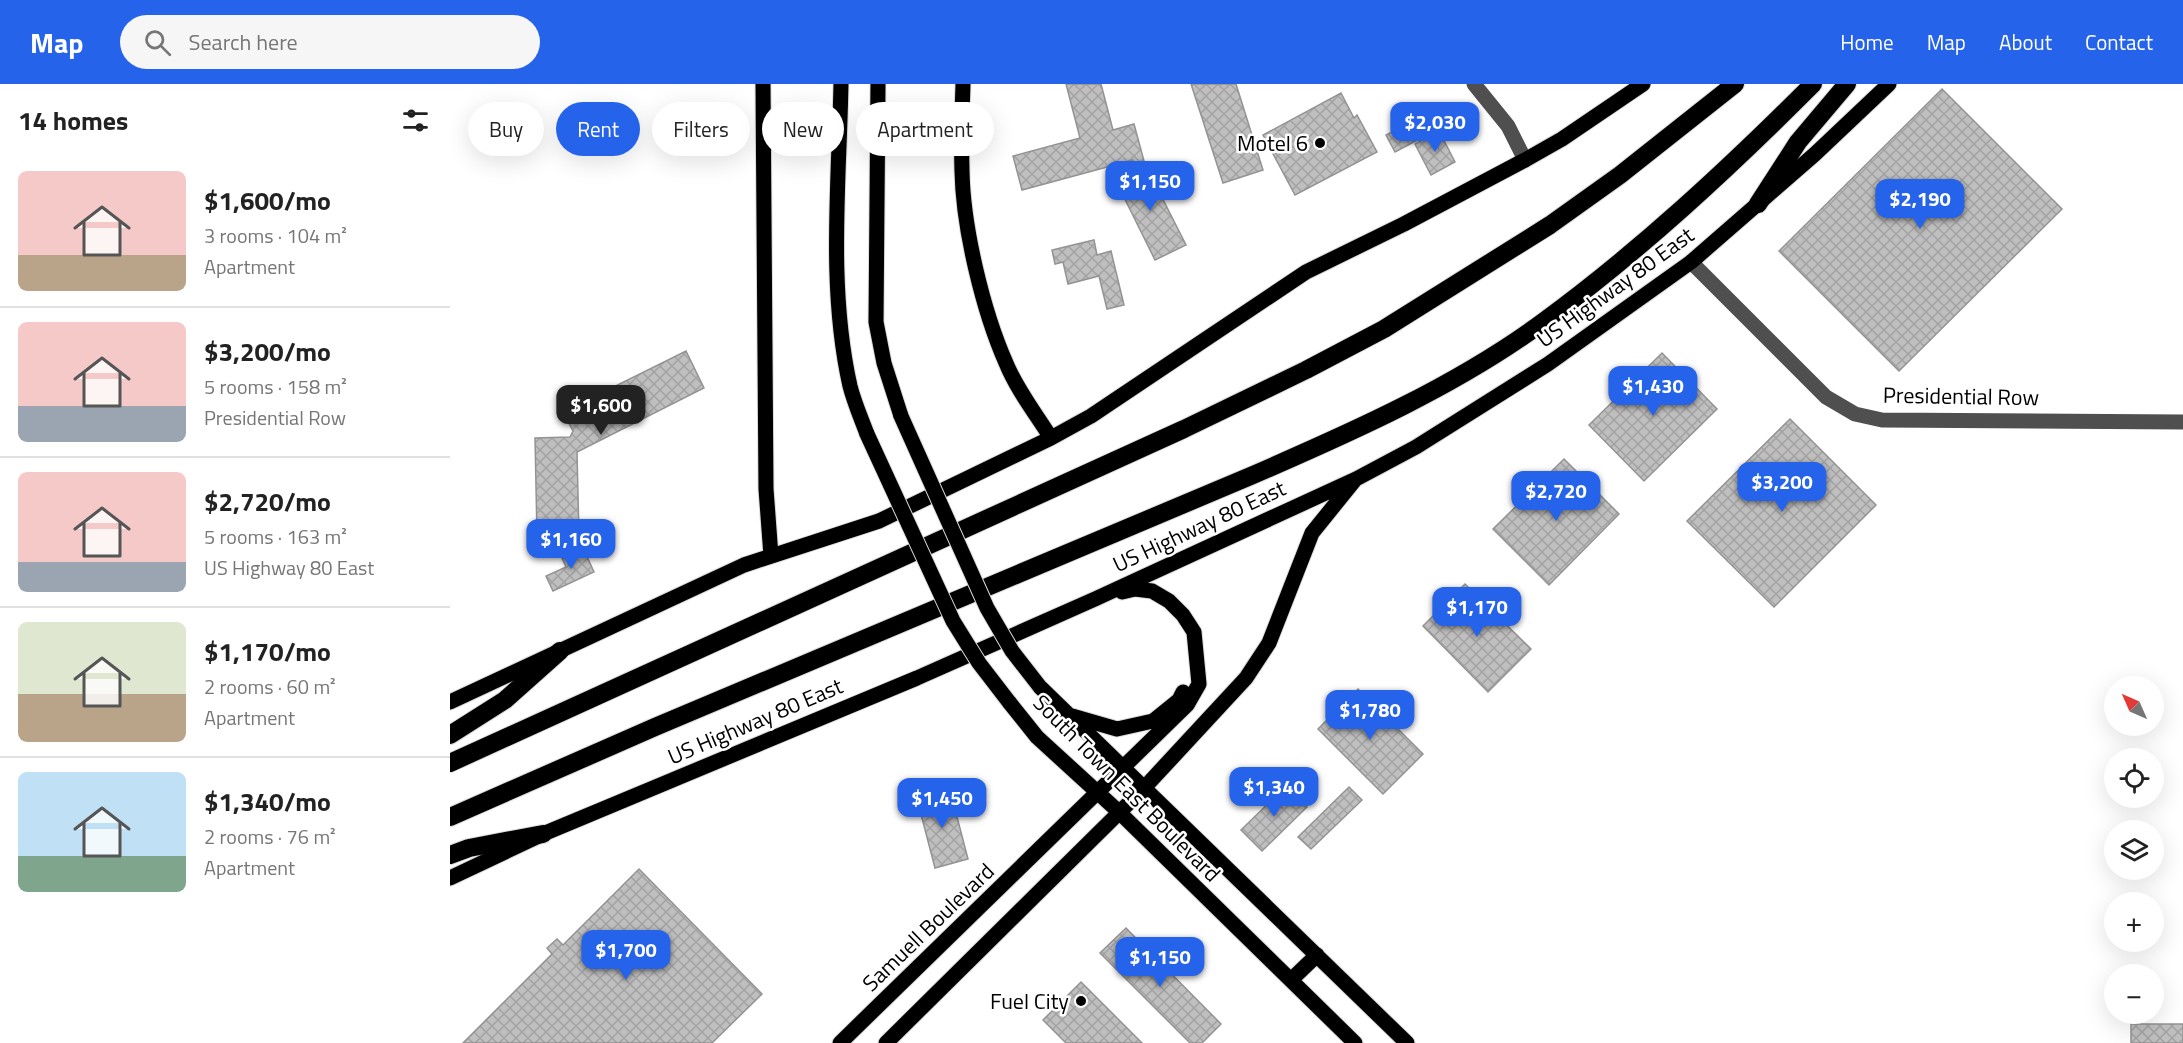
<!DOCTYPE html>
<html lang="en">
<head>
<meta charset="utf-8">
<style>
  body { margin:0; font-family:"Titillium Web",sans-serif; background:#f6f6f6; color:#222; height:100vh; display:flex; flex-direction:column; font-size:22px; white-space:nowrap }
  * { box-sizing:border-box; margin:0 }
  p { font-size:20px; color:#767676 }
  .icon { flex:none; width:33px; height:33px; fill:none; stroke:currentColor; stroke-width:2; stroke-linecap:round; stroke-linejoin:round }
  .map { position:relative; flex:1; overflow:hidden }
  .panel { display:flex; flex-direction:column; background:#fff; width:450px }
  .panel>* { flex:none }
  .banner { position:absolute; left:18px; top:18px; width:570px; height:54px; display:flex; gap:12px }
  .needle { width:39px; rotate:315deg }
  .fabs { position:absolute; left:1654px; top:592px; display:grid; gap:12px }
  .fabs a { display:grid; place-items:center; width:60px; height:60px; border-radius:50%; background:#fff; box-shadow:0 6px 24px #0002; font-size:30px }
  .price { position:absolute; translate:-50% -51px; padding:0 14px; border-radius:12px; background:#2563eb; color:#fff; font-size:20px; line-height:39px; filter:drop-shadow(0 2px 3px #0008) }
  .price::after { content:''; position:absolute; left:50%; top:36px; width:18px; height:14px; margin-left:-9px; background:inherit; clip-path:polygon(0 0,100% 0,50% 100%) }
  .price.current { background:#222; color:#fff }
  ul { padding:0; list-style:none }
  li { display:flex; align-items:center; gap:18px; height:150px; padding:0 18px }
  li+li { border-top:2px solid #e0e0e0 }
  li span { display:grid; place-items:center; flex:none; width:168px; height:120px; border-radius:9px; color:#555 }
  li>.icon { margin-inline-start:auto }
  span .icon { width:72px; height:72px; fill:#fffc; stroke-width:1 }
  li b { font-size:26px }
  h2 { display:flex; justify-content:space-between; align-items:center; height:72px; padding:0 18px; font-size:26px }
  .tag { padding:0 21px; border-radius:27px; background:#fff; box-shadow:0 6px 24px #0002; font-size:21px; line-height:54px }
  .tag.current { background:#2563eb; color:#fff }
  header { display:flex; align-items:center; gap:36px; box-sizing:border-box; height:84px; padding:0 30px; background:#2563eb; color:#fff }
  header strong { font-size:28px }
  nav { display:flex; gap:33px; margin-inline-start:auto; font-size:21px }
  .search { width:420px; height:54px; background:#f6f6f6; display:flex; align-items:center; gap:15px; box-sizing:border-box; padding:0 21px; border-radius:33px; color:#767676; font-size:22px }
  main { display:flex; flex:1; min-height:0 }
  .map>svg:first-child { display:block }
  .building { fill:url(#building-cross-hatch); stroke:#939393; stroke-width:1.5 }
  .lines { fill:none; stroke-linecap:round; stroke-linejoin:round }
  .major-casing { stroke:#dbdbdb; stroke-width:17 }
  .highway-casing { stroke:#dbdbdb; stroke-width:20 }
  .minor { stroke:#4f4f4f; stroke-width:15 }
  .major { stroke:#000; stroke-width:15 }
  .highway { stroke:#000; stroke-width:18 }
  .major-bridge-casing { stroke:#dbdbdb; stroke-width:17; stroke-linecap:butt }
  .major-bridge { stroke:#000; stroke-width:15 }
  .poi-dot { fill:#000; stroke:#fff; stroke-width:2 }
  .labels { text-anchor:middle; stroke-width:5; stroke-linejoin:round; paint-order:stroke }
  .poi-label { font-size:22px; fill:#000; stroke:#fff; text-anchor:end }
  .street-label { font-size:22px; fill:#000; stroke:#fff }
</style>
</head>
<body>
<header>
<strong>Map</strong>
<div class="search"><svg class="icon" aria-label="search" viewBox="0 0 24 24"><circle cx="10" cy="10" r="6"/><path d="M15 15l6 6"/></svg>Search here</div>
<nav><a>Home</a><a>Map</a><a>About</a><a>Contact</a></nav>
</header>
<main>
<section class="panel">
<h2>14 homes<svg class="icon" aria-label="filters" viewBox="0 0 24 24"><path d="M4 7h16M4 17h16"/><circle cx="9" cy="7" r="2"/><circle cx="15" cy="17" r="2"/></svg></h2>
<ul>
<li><span style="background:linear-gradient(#f6c9c9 70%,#b9a48a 0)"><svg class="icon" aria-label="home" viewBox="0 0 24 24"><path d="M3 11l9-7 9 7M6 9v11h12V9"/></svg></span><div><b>$1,600/mo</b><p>3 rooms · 104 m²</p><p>Apartment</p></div></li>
<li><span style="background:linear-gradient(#f6c9c9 70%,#9aa5b1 0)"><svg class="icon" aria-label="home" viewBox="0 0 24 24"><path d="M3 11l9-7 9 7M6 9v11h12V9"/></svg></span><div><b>$3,200/mo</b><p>5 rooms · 158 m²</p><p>Presidential Row</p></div></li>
<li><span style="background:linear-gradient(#f6c9c9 75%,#9aa5b1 0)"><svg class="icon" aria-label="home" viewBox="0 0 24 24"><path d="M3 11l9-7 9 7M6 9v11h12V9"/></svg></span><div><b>$2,720/mo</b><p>5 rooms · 163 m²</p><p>US Highway 80 East</p></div></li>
<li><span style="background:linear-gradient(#dfe7d0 60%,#b9a48a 0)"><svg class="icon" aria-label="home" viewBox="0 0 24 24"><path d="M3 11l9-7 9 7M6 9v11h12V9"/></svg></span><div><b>$1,170/mo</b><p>2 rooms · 60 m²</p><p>Apartment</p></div></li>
<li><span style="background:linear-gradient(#bfe0f5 70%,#7fa58c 0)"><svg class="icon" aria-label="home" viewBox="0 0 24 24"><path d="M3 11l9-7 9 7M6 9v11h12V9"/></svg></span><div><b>$1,340/mo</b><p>2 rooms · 76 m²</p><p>Apartment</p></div></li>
</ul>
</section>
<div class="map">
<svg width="1733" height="959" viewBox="0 0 1733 959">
  <defs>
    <pattern id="building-cross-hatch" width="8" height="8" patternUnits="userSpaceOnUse" patternTransform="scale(1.5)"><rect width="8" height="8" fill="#bfbfbf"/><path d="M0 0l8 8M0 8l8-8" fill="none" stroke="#a2a2a2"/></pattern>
  </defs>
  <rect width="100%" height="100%" fill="#fff"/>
  <path class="building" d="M616 0H651L663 46 684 40 694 77 684 79 683 76 572 106 563 72 630 54Z
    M741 0H786L813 86 773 99Z
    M1492 5 1612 125 1449 287 1329 167Z
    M891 9 904 34 907 31 927 68 845 111 813 51Z
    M972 32 981 49 945 68 936 51Z
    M989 47 1005 78 981 91 965 60Z
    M695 80 736 161 705 176 665 95Z
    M644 156 647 171 661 167 674 221 657 225 649 192 618 200 613 178 605 180 602 166Z
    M236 267 254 304 127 368 129 451 87 452 85 354 120 353 123 347 113 328Z
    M1212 269 1267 325 1194 397 1139 341Z
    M1340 335 1426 421 1324 523 1237 437Z
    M1114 375 1169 430 1099 501 1043 445Z
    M133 464 144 488 103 507 96 492 116 483 112 474Z
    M1015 500 1081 565 1038 608 973 542Z
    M908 605 973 670 933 710 868 645Z
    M836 702 857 723 812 767 791 746Z
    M899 703 912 716 861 765 848 753Z
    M500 706 518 775 485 784 467 715Z
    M189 785 312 910 262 959H13L102 870 97 864 107 855 113 861Z
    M676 844 771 940 752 959H740L650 869Z
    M631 898 692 959H616L593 936Z
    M1681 940H1733V959H1681Z"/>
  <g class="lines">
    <g class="major-casing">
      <path id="major" d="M313 0 316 405 321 472
        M391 0C389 100 378 204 400 302 404 318 411 334 417 350
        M428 0 426 238 434 279 451 332
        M513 0C512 29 511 58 512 87 513 144 533 227 556 279 567 306 586 330 601 354
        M590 603 957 959
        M0 618 294 481 429 437 601 354 641 332 856 188 954 140 1075 76 1112 55 1193 0
        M559 618 587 653 669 728 905 959
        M622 632 667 645 703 637 729 616 733 608
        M0 794 93 750 467 594 645 515 906 395 966 363 1098 280 1241 178 1365 70 1439 0
        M841 896 867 871
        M390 959 737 621 749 600 744 548 733 531 719 517 702 507 685 505 672 508
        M436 959 695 703 796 594 819 559 862 449 904 397"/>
    </g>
    <g class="highway-casing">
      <path id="highway" d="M1308 120 1348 58 1397 0
        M0 651 55 616 110 567
        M0 679 734 345 856 286 934 245 1100 141 1170 91 1285 0
        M0 733 205 643 803 391C902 348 1006 302 1093 238 1190 167 1278 85 1363 0
        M0 771 19 764 93 750"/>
    </g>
    <path class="minor" d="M1024 0 1058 42 1075 76
      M1241 178 1376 313 1405 330 1432 336 1733 338"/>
    <use href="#major" class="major"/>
    <use href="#highway" class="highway"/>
    <g class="major-bridge-casing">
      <path id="major-bridge" d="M451 332 537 524 562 567 590 603
        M417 350 503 537 529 579 559 618"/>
    </g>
    <use href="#major-bridge" class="major-bridge"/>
  </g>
  <g class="poi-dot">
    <circle cx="870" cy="59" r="6"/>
    <circle cx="631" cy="917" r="6"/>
  </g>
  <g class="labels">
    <g class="poi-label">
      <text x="858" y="67">Motel 6</text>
      <text x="619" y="925">Fuel City</text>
    </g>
    <g class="street-label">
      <text transform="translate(1165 203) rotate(-36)" y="8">US Highway 80 East</text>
      <text transform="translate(1511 312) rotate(1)" y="8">Presidential Row</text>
      <text transform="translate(749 442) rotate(-25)" y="8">US Highway 80 East</text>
      <text transform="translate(305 637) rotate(-23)" y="8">US Highway 80 East</text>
      <text transform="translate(677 704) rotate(45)" y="8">South Town East Boulevard</text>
      <text transform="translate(478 843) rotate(-44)" y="8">Samuell Boulevard</text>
    </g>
  </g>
</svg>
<div class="fabs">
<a><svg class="needle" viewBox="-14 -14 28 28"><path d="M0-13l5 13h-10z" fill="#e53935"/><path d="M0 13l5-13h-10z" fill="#767676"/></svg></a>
<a><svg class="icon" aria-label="locate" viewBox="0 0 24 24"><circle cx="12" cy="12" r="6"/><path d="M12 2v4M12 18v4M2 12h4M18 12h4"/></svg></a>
<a><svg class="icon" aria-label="layers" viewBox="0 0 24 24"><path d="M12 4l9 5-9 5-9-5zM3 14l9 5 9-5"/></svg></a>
<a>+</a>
<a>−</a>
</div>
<b class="price" style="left:985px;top:69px">$2,030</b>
<b class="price" style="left:700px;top:128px">$1,150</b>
<b class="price" style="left:1470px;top:146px">$2,190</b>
<b class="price" style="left:1203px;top:333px">$1,430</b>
<b class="price current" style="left:151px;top:352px">$1,600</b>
<b class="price" style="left:1332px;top:429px">$3,200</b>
<b class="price" style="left:1106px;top:438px">$2,720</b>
<b class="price" style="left:121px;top:486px">$1,160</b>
<b class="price" style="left:1027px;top:554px">$1,170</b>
<b class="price" style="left:920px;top:657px">$1,780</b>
<b class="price" style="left:824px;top:734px">$1,340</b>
<b class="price" style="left:492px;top:745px">$1,450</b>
<b class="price" style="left:176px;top:897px">$1,700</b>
<b class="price" style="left:710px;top:904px">$1,150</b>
<div class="banner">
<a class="tag">Buy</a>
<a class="tag current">Rent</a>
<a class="tag">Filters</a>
<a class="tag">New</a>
<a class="tag">Apartment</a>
</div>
</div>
</main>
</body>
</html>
